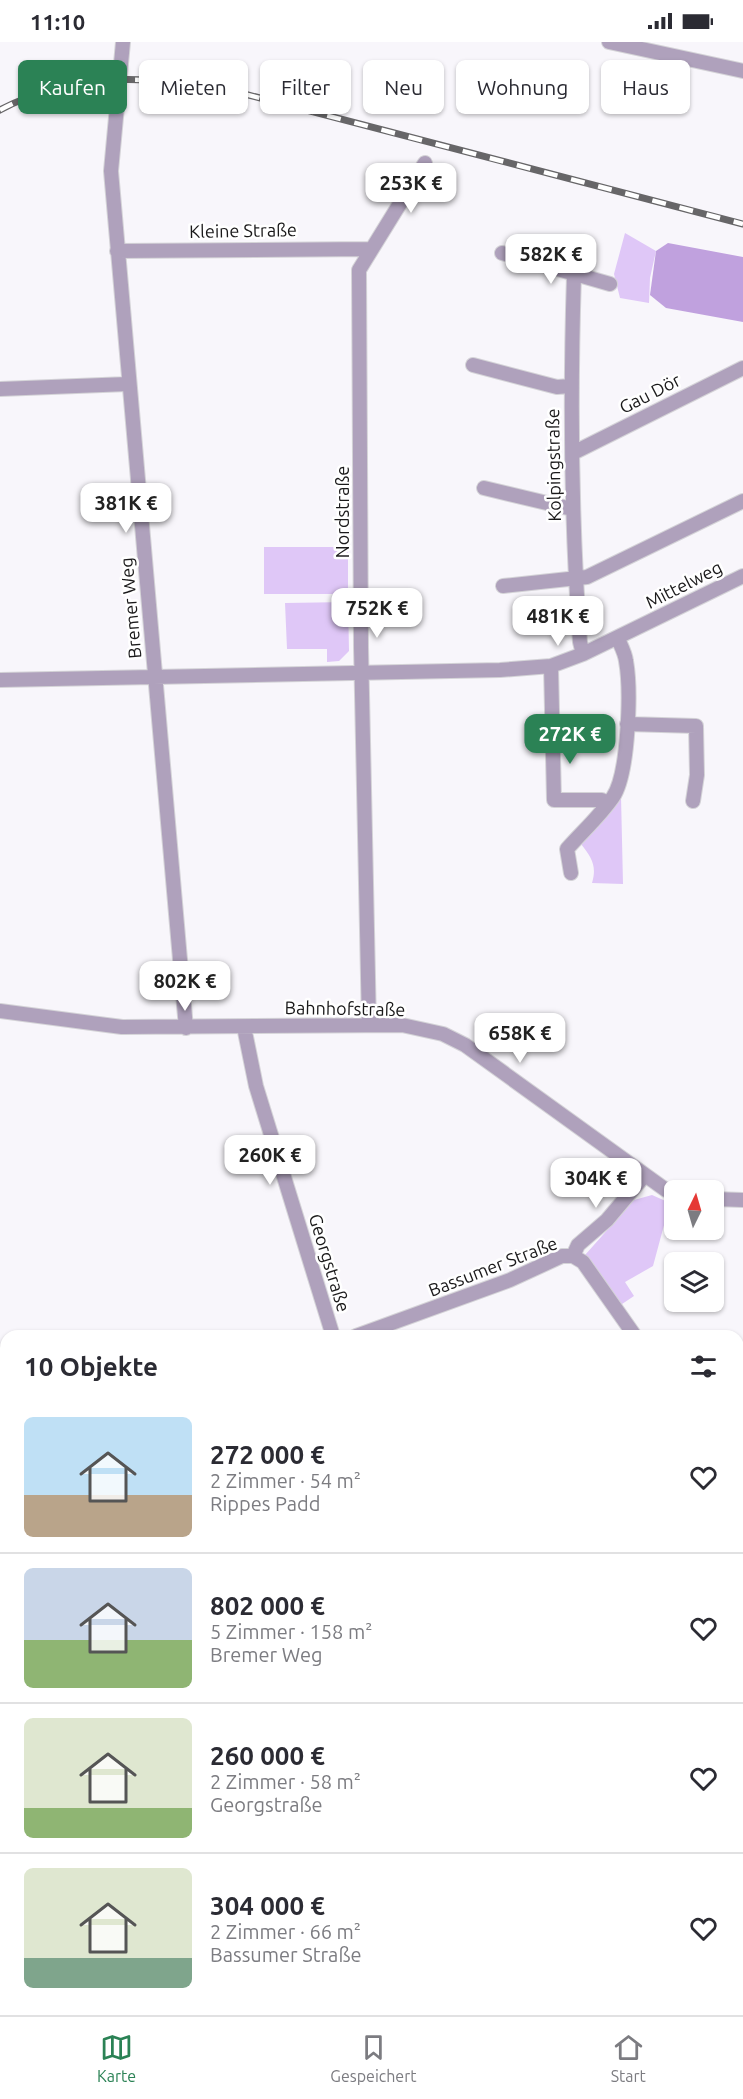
<!DOCTYPE html>
<html lang="de">
<head>
<meta charset="utf-8">
<style>
  body { margin:0; font-family:Ubuntu,sans-serif; background:#f7f7f7; color:#2b2b33; height:100vh; display:flex; flex-direction:column; font-size:22px; white-space:nowrap }
  * { box-sizing:border-box; margin:0 }
  p { font-size:20px; color:#7c7c81 }
  .icon { flex:none; width:33px; height:33px; fill:none; stroke:currentColor; stroke-width:2; stroke-linecap:round; stroke-linejoin:round }
  .map { position:relative; flex:1; overflow:hidden }
  .details { position:absolute; left:0px; top:1288px; width:744px; height:686px; display:flex; flex-direction:column; background:#fff; border-radius:18px 18px 0 0; box-shadow:0 2px 4px #0004 }
  .details>* { flex:none }
  .banner { position:absolute; left:18px; top:18px; width:708px; height:54px; display:flex; gap:12px }
  .needle { width:39px; rotate:5deg }
  .controls { position:absolute; left:664px; top:1138px; display:grid; gap:12px }
  .controls a { display:grid; place-items:center; width:60px; height:60px; border-radius:9px; background:#fff; box-shadow:0 2px 4px #0004; font-size:30px }
  .price { position:absolute; translate:-50% -51px; padding:0 14px; border-radius:12px; background:#fff; color:#222; font-size:20px; line-height:39px; filter:drop-shadow(0 2px 3px #0008) }
  .price::after { content:''; position:absolute; left:50%; top:36px; width:18px; height:14px; margin-left:-9px; background:inherit; clip-path:polygon(0 0,100% 0,50% 100%) }
  .price.on { background:#2b8255; color:#fff }
  ul { padding:0; list-style:none }
  li { display:flex; align-items:center; gap:18px; height:150px; padding:0 24px }
  li+li { border-top:2px solid #e1e1e2 }
  li span { display:grid; place-items:center; flex:none; width:168px; height:120px; border-radius:9px; color:#555 }
  li>.icon { margin-inline-start:auto }
  span .icon { width:72px; height:72px; fill:#fffc; stroke-width:1 }
  li b { font-size:26px }
  h2 { display:flex; justify-content:space-between; align-items:center; height:72px; padding:0 24px; font-size:26px }
  .pill { padding:0 21px; border-radius:9px; background:#fff; box-shadow:0 2px 4px #0004; font-size:21px; line-height:54px }
  .pill.on { background:#2b8255; color:#fff }
  .status { display:flex; justify-content:space-between; align-items:center; height:42px; padding:0 30px; background:#fff; direction:ltr }
  .status svg { height:16px; fill:currentColor }
  .tab-bar { display:flex; justify-content:space-around; align-items:center; height:84px; border-top:2px solid #e1e1e2; background:#fff; font-size:16px; color:#7c7c81 }
  .tab-bar a { display:grid; justify-items:center; gap:3px }
  .tab-bar .on { color:#2b8255 }
  .map>svg:first-child { display:block }
  .green { fill:#dfc7f7 }
  .water { fill:#c0a1de }
  .lines { fill:none; stroke-linecap:round; stroke-linejoin:round }
  .street-casing { stroke:#d4d3d7; stroke-width:16 }
  .secondary-casing { stroke:#d4d3d7; stroke-width:20 }
  .street { stroke:#afa1bc; stroke-width:14 }
  .secondary { stroke:#8c789f; stroke-width:18 }
  .rail-casing { stroke:#676668; stroke-width:7 }
  .rail { stroke:#fff; stroke-width:4.5; stroke-dasharray:14; stroke-linecap:butt }
  .labels { text-anchor:middle; stroke-width:5; stroke-linejoin:round; paint-order:stroke }
  .street-label { font-size:18px; fill:#1a191a; stroke:#fff }
</style>
</head>
<body>
<div class="status"><b>11:10</b><svg viewBox="0 0 49 12"><path d="M0 12V9h3v3zM5 12V6h3v6zM10 12V3h3v9zM15 12V0h3v12zM26 1h20v11H26zM47 4h2v5h-2z"/></svg></div>
<div class="map">
<svg width="743" height="1973" viewBox="0 0 743 1973">
  <rect width="100%" height="100%" fill="#f8f6fb"/>
  <path class="green" d="M625 191 656 209 650 236 649 261 620 256 614 232Z
    M264 505H348V552H264Z
    M348 560 349 609 339 619 327 620V607H287L285 561Z
    M621 754 623 842 592 841C597 824 592 816 581 802Z
    M652 1153 670 1161 653 1224 625 1240 634 1254 619 1264 585 1213 634 1158Z"/>
  <path class="water" d="M668 201 743 215V280L666 266 650 253 656 209Z"/>
  <g class="lines">
    <g class="street-casing">
      <path id="street" d="M123 0 111 129 186 986
        M609 0 743 29
        M117 209 370 207
        M502 211 610 242
        M574 233C570 356 571 478 580 600L583 612
        M473 323 557 345 570 344
        M0 347 128 342
        M573 411 743 326
        M484 446 572 467
        M503 544 587 535 743 459
        M551 624 554 758H602L607 762
        M0 638 500 628 551 624 583 612 743 534
        M627 682 696 684 697 733 693 759
        M571 831 567 807C582 790 600 774 613 755 629 731 631 647 626 619 625 611 621 604 618 597
        M0 969 122 985 402 983 443 992 465 1003 666 1148 675 1151
        M369 982 361 605 359 228 425 121
        M244 985 256 1044 333 1294
        M714 1157 743 1158
        M573 1214 578 1203 607 1178 645 1133
        M356 1294 510 1238 562 1214H573L583 1220 635 1294
        M738 1450 743 1458
        M0 1548 6 1542
        M0 1711H6
        M0 1806H6
        M738 1887 743 1885
        M107 1968 108 1973
        M384 1968 385 1973"/>
    </g>
    <g class="secondary-casing">
      <path id="secondary" d="M0 1893H6
        M682 1968 698 1973"/>
    </g>
    <use href="#street" class="street"/>
    <use href="#secondary" class="secondary"/>
    <g class="rail-casing">
      <path id="rail" d="M0 68C75 28 153 34 233 49L743 182"/>
    </g>
    <use href="#rail" class="rail"/>
  </g>
  <g class="labels">
    <g class="street-label">
      <text transform="translate(243 189) rotate(-1)" y="6">Kleine Straße</text>
      <text transform="translate(650 352) rotate(-27)" y="6">Gau Dör</text>
      <text transform="translate(554 423) rotate(-91)" y="6">Kolpingstraße</text>
      <text transform="translate(343 470) rotate(-90)" y="6">Nordstraße</text>
      <text transform="translate(684 543) rotate(-27)" y="6">Mittelweg</text>
      <text transform="translate(131 566) rotate(-95)" y="6">Bremer Weg</text>
      <text transform="translate(345 967) rotate(1)" y="6">Bahnhofstraße</text>
      <text transform="translate(329 1221) rotate(73)" y="6">Georgstraße</text>
      <text transform="translate(493 1225) rotate(-21)" y="6">Bassumer Straße</text>
    </g>
  </g>
</svg>
<div class="controls">
<a><svg class="needle" viewBox="-14 -14 28 28"><path d="M0-13l5 13h-10z" fill="#e53935"/><path d="M0 13l5-13h-10z" fill="#7c7c81"/></svg></a>
<a><svg class="icon" aria-label="layers" viewBox="0 0 24 24"><path d="M12 4l9 5-9 5-9-5zM3 14l9 5 9-5"/></svg></a>
</div>
<b class="price" style="left:411px;top:172px">253K €</b>
<b class="price" style="left:551px;top:243px">582K €</b>
<b class="price" style="left:126px;top:492px">381K €</b>
<b class="price" style="left:377px;top:597px">752K €</b>
<b class="price" style="left:558px;top:605px">481K €</b>
<b class="price on" style="left:570px;top:723px">272K €</b>
<b class="price" style="left:185px;top:970px">802K €</b>
<b class="price" style="left:520px;top:1022px">658K €</b>
<b class="price" style="left:270px;top:1144px">260K €</b>
<b class="price" style="left:596px;top:1167px">304K €</b>
<div class="banner">
<a class="pill on">Kaufen</a>
<a class="pill">Mieten</a>
<a class="pill">Filter</a>
<a class="pill">Neu</a>
<a class="pill">Wohnung</a>
<a class="pill">Haus</a>
</div>
<section class="details">
<h2>10 Objekte<svg class="icon" aria-label="filters" viewBox="0 0 24 24"><path d="M4 7h16M4 17h16"/><circle cx="9" cy="7" r="2"/><circle cx="15" cy="17" r="2"/></svg></h2>
<ul>
<li><span style="background:linear-gradient(#bfe0f5 65%,#b9a48a 0)"><svg class="icon" aria-label="home" viewBox="0 0 24 24"><path d="M3 11l9-7 9 7M6 9v11h12V9"/></svg></span><div><b>272 000 €</b><p>2 Zimmer · 54 m²</p><p>Rippes Padd</p></div><svg class="icon" aria-label="heart" viewBox="0 0 24 24"><path d="M12 20l-8-8c-3-5 5-10 8-4 3-6 11-1 8 4z"/></svg></li>
<li><span style="background:linear-gradient(#c9d6e8 60%,#8fb573 0)"><svg class="icon" aria-label="home" viewBox="0 0 24 24"><path d="M3 11l9-7 9 7M6 9v11h12V9"/></svg></span><div><b>802 000 €</b><p>5 Zimmer · 158 m²</p><p>Bremer Weg</p></div><svg class="icon" aria-label="heart" viewBox="0 0 24 24"><path d="M12 20l-8-8c-3-5 5-10 8-4 3-6 11-1 8 4z"/></svg></li>
<li><span style="background:linear-gradient(#dfe7d0 75%,#8fb573 0)"><svg class="icon" aria-label="home" viewBox="0 0 24 24"><path d="M3 11l9-7 9 7M6 9v11h12V9"/></svg></span><div><b>260 000 €</b><p>2 Zimmer · 58 m²</p><p>Georgstraße</p></div><svg class="icon" aria-label="heart" viewBox="0 0 24 24"><path d="M12 20l-8-8c-3-5 5-10 8-4 3-6 11-1 8 4z"/></svg></li>
<li><span style="background:linear-gradient(#dfe7d0 75%,#7fa58c 0)"><svg class="icon" aria-label="home" viewBox="0 0 24 24"><path d="M3 11l9-7 9 7M6 9v11h12V9"/></svg></span><div><b>304 000 €</b><p>2 Zimmer · 66 m²</p><p>Bassumer Straße</p></div><svg class="icon" aria-label="heart" viewBox="0 0 24 24"><path d="M12 20l-8-8c-3-5 5-10 8-4 3-6 11-1 8 4z"/></svg></li>
</ul>
</section>
</div>
<nav class="tab-bar">
<a class="on"><svg class="icon" aria-label="map" viewBox="0 0 24 24"><path d="M3 6l6-2 6 2 6-2v14l-6 2-6-2-6 2zM9 4v14M15 6v14"/></svg>Karte</a>
<a><svg class="icon" aria-label="saved" viewBox="0 0 24 24"><path d="M7 4h10v16l-5-4-5 4z"/></svg>Gespeichert</a>
<a><svg class="icon" aria-label="home" viewBox="0 0 24 24"><path d="M3 11l9-7 9 7M6 9v11h12V9"/></svg>Start</a>
</nav>
</body>
</html>
